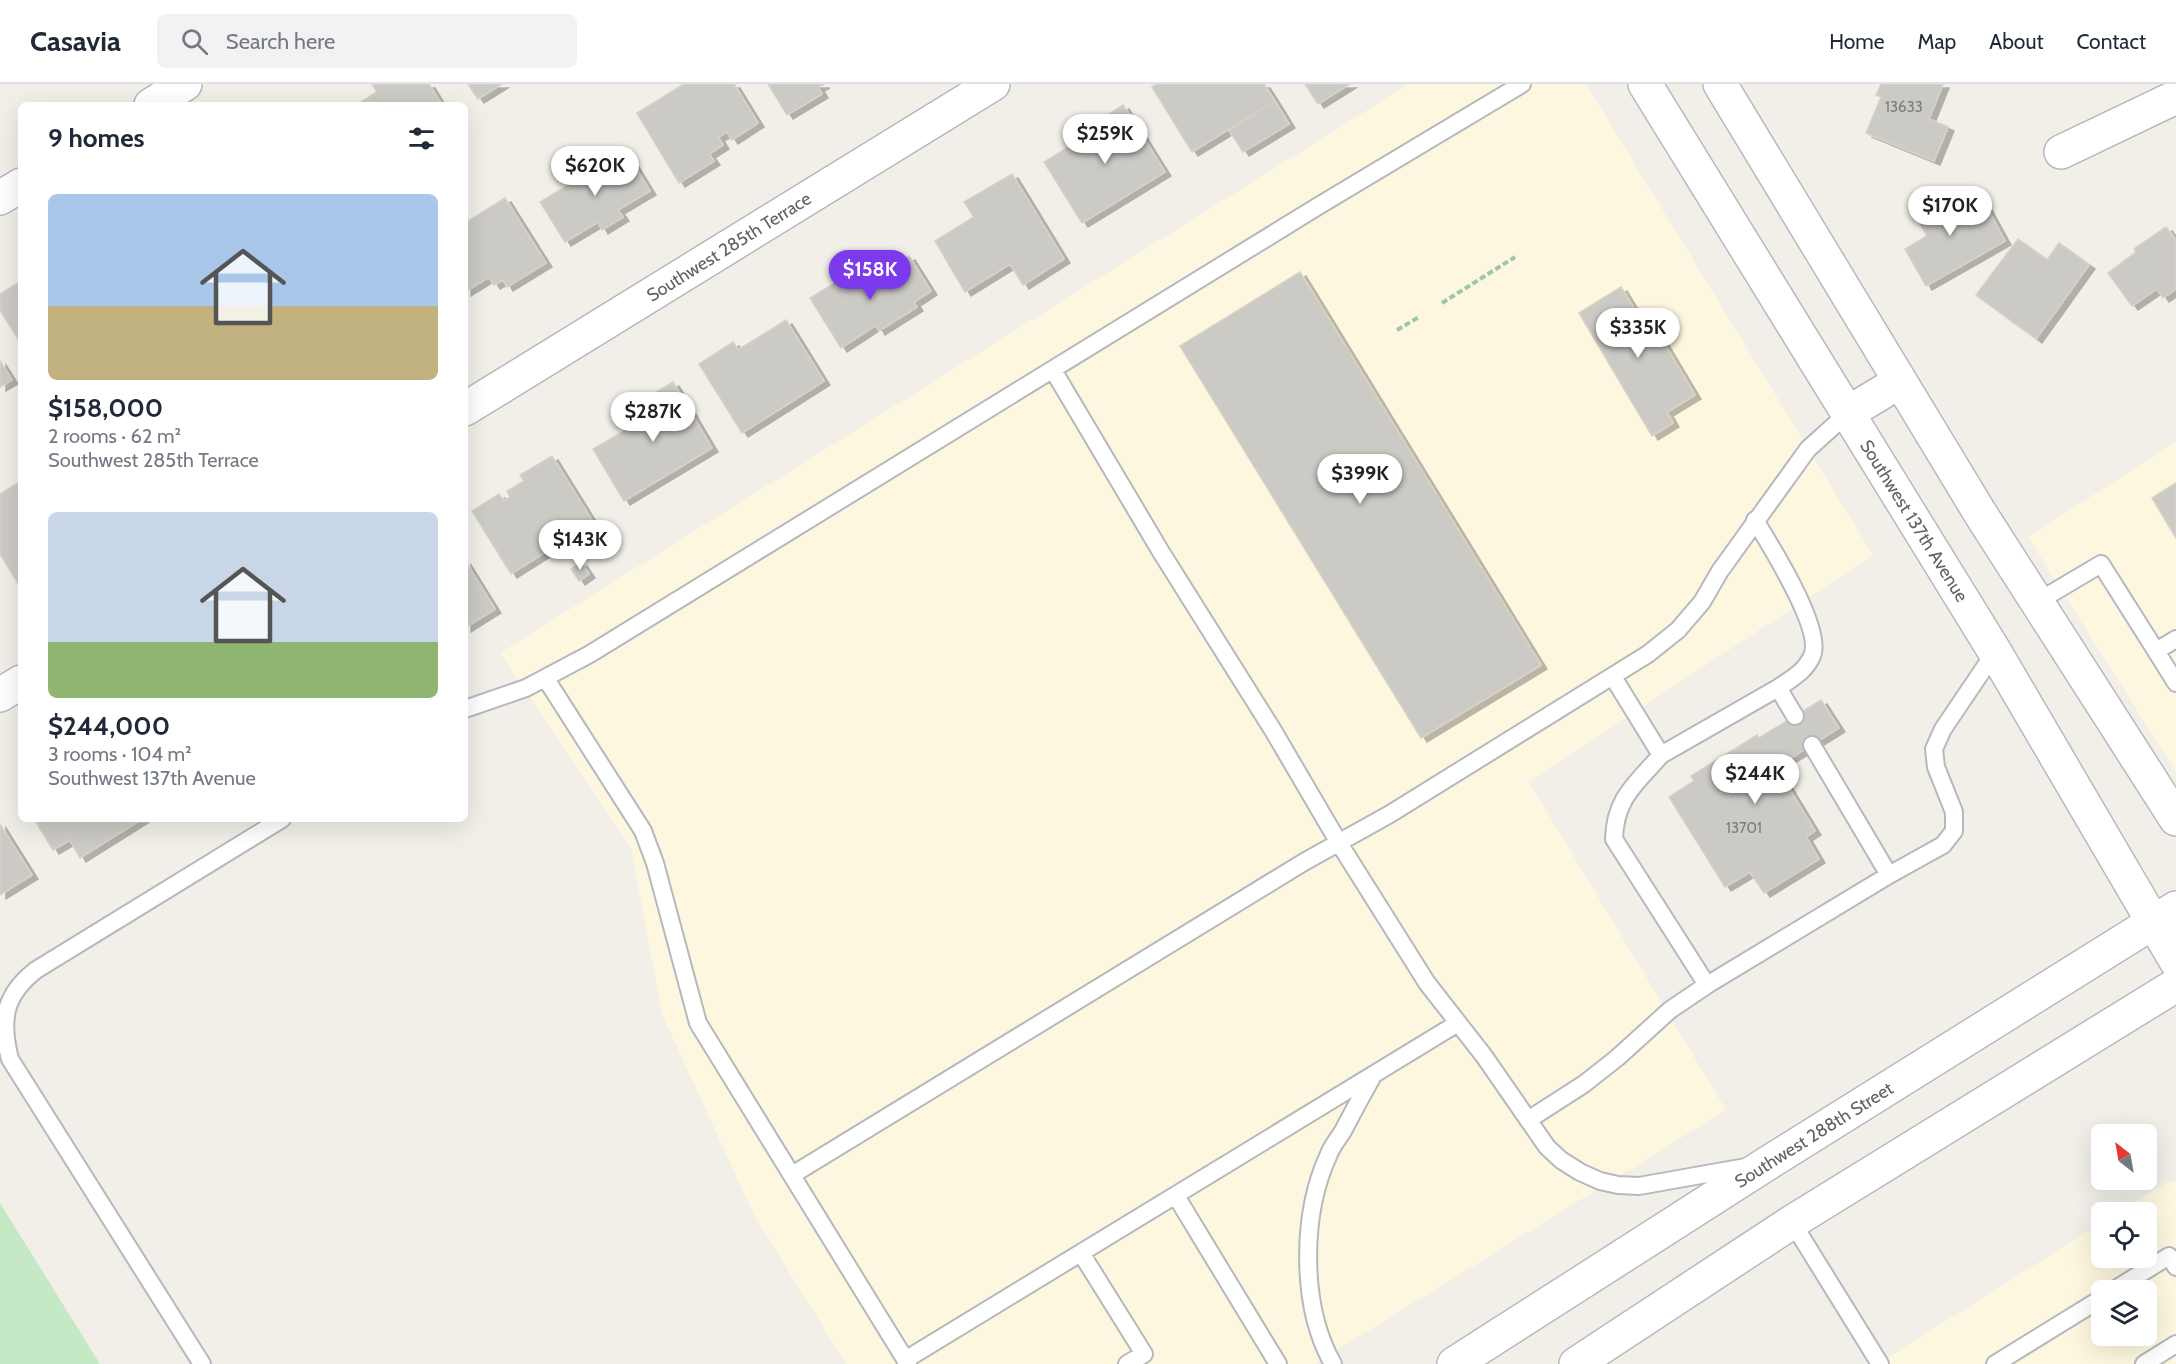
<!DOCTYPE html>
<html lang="en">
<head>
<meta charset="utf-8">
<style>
  body { margin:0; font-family:Cabin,sans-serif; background:#f2f2f3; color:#1f2937; height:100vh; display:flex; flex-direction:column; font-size:22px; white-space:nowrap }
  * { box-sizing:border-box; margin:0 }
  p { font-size:20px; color:#747a83 }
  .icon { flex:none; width:33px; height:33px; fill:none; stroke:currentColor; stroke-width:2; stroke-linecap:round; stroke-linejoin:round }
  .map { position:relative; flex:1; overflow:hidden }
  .side { position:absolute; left:18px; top:18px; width:450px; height:720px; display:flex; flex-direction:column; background:#fff; border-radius:9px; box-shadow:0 6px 24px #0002 }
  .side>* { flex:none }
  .needle { width:39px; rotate:329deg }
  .buttons { position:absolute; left:2091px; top:1040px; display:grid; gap:12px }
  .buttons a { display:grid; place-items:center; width:66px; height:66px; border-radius:9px; background:#fff; box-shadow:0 6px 24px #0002; font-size:30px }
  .price { position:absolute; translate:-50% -51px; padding:0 14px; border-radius:21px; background:#fff; color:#222; font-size:20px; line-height:39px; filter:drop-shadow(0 2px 3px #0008) }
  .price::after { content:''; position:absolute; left:50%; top:36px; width:18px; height:14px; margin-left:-9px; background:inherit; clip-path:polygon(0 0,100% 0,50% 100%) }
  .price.selected { background:#7c3aed; color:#fff }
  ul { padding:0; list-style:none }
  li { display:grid; align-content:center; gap:12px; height:318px; padding:0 30px }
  li span { display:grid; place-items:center; height:186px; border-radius:9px; color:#555 }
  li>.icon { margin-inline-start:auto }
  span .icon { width:108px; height:108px; fill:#fffc; stroke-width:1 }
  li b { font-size:26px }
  h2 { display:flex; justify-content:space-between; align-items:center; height:72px; padding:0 30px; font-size:26px }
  header { display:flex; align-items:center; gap:36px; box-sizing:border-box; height:84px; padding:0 30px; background:#fff; border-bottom:2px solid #e0e1e3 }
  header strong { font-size:28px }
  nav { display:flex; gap:33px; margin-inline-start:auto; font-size:21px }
  .search { width:420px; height:54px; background:#f2f2f3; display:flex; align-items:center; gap:15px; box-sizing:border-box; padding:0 21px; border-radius:9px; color:#747a83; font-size:22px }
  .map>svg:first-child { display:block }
  .commercial { fill:#fef7e0; fill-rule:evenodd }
  .green { fill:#c5e8c5 }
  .building { fill:#cccac5; stroke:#d6d1c6; stroke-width:1.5; filter:url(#shadow) }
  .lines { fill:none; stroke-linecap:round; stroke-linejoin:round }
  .service-casing { stroke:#b5b8bc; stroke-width:20 }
  .minor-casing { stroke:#b5b8bc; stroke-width:36 }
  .secondary-casing { stroke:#b6babf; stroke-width:36 }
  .path { stroke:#9cc7a9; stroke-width:4; stroke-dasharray:6 3; stroke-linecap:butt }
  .service { stroke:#fff; stroke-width:16 }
  .minor { stroke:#fff; stroke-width:33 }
  .secondary { stroke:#fff; stroke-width:33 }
  .labels { text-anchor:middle; stroke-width:4.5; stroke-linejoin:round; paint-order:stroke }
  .number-label { font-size:15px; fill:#7a7d7f }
  .street-label { font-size:18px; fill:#5f6368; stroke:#fff }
</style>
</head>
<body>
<header>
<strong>Casavia</strong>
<div class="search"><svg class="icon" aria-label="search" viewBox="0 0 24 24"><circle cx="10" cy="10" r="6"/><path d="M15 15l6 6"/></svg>Search here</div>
<nav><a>Home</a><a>Map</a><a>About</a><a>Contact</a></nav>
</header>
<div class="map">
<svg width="2176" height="1280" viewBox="0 0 2176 1280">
  <defs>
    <filter id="shadow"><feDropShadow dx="6" dy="4" stdDeviation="0" flood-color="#0004"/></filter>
  </defs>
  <rect width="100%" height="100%" fill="#f1efe8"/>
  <path class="commercial" d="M1409 0H1586L1873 471 1529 698 1726 1026 1314 1280H846L754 1131 662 930 631 763 500 569Z
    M2176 358V688L2028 453Z
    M2169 1097 2176 1098V1280H1878L2101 1139 2102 1173H2146V1128H2119ZM2102 1206H2146V1251H2102Z"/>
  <path class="green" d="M0 1119 100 1280H0Z"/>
  <path class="building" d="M372 0H429L442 21H356L377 8Z
    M468 0H502L478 15Z
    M684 0H734L758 39 732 56 727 48 718 53 723 61 709 70 714 77 679 99 637 29Z
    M768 0H824L818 3 822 10 787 31Z
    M1157 0H1264L1275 17 1192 68 1152 3Z
    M1305 0H1350L1318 20Z
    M1881 0H1943L1929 35 1948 43 1934 77 1866 49 1881 13 1876 11Z
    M1275 17 1289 40 1243 68 1229 46Z
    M1123 21 1165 88 1082 139 1044 78 1097 46 1093 40Z
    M625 66 650 107 618 126 623 133 602 146 598 138 565 158 540 118 570 100 567 95 583 86 586 91Z
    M1012 90 1064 175 1023 201 1010 180 965 208 935 157 974 133 964 118Z
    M1947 104 1964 135 1986 122 2005 157 1926 202 1905 165 1927 152 1911 125Z
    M505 114 546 179 507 203 503 196 494 201 489 193 465 208V139Z
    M2166 143 2176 156V205L2163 214 2157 205 2132 222 2108 189 2136 168 2134 165Z
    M2018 155 2047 176 2059 159 2089 181 2036 255 1976 211Z
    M909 172 931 207 914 218 917 223 879 247 876 241 841 264 810 214 859 184 868 198Z
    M1300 188 1541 581 1421 654 1180 262Z
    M21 197V260L0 226V210Z
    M1621 203 1645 243 1652 239 1695 311 1667 328 1673 339 1652 352 1579 229Z
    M786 236 824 297 742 349 699 280 733 258 738 266Z
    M0 277 12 296 0 303Z
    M673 298 712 364 624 417 593 365 633 342 629 335 638 329 634 322Z
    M552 372 593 438 511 490 472 427 499 410 504 417 510 413 507 407 524 397 520 391Z
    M21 397V500L19 501 0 470V410Z
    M2176 399V454L2152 414Z
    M465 477 495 525 465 544Z
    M581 478 589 490 579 497 571 485Z
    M1821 616 1839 644 1776 683 1815 747 1806 753 1819 775 1764 809 1750 788 1725 803 1669 713 1694 697 1691 692 1757 651 1759 654Z
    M34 735H142L80 774 70 756 53 766Z
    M0 740 32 791 0 811Z"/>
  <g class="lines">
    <g class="service-casing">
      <path id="service" d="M1053 286 1161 468 1274 648 1339 759 1427 899 1484 972 1547 1063 1561 1076 1580 1088 1600 1097 1618 1101 1639 1102 1746 1083
        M1755 436C1770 461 1824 546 1812 572 1805 588 1791 595 1778 604
        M2037 518 2101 480 2156 567 2176 555
        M2156 567 2176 599
        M1613 593 1661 671C1636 700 1615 714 1614 755L1707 901
        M546 595 643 747 655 779 698 939 908 1280
        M465 625 526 604 590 570 1320 121 1522 0
        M1812 661 1889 791
        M1661 671 1778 604 1795 632
        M1528 1036 1584 1000 1617 974 1670 926 1707 901 1889 791 1943 761 1954 747V728L1936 683 1934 665 1943 645 1995 568
        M792 1091 1304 778 1390 730 1648 570 1678 546 1702 518 1720 487 1808 365 1848 329
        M1176 1112 1278 1280
        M1792 1138 1880 1280
        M1081 1169 1144 1270 1127 1280
        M2114 1206 2169 1172 2176 1183
        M905 1276 1458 939
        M202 1280 10 975C0 936 4 911 36 886L282 735
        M1333 1280C1300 1222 1301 1130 1329 1070 1332 1062 1338 1055 1343 1047 1353 1028 1363 1009 1374 990
        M1995 1280 2102 1214
        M2144 1280 2176 1260"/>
    </g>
    <g class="minor-casing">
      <path id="minor" d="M151 21 185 0
        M2061 68 2176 13
        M0 114 21 101
        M465 325 993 0
        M0 611 21 598"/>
    </g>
    <g class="secondary-casing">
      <path id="secondary" d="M1645 0 1995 568 2176 877
        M1720 0 1980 429 2176 735
        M1848 329 1899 298
        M1454 1280 1768 1079 2176 824
        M1576 1280 1792 1138 2176 901"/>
    </g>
    <path class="path" d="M1442 219 1515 173
      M1397 246 1419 233"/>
    <use href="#service" class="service"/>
    <use href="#minor" class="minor"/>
    <use href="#secondary" class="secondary"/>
  </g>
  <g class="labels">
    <g class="number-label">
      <text x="1904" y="28">13633</text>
      <text x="1744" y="749">13701</text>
    </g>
    <g class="street-label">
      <text transform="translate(729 163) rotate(-32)" y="6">Southwest 285th Terrace</text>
      <text transform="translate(1914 437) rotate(58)" y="6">Southwest 137th Avenue</text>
      <text transform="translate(1814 1051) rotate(-32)" y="6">Southwest 288th Street</text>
    </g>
  </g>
</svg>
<div class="buttons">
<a><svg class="needle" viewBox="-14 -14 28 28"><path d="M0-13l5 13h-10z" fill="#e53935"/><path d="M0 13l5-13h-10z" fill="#747a83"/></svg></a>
<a><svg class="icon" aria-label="locate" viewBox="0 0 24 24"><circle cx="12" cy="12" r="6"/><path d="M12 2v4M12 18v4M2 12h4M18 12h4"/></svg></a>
<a><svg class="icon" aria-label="layers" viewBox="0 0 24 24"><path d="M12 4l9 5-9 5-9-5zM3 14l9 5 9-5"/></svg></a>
</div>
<b class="price" style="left:1105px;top:81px">$259K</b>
<b class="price" style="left:595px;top:113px">$620K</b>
<b class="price" style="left:1950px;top:153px">$170K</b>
<b class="price selected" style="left:870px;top:217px">$158K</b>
<b class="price" style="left:1638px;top:275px">$335K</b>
<b class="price" style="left:653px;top:359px">$287K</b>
<b class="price" style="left:1360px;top:421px">$399K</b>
<b class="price" style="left:580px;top:487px">$143K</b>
<b class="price" style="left:1755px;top:721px">$244K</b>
<section class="side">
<h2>9 homes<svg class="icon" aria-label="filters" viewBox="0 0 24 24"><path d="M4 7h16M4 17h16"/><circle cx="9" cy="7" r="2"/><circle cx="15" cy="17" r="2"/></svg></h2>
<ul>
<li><span style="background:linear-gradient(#a9c7e8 60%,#c2b280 0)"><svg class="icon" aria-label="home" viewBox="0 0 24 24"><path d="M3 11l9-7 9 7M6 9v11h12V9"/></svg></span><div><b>$158,000</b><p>2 rooms · 62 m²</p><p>Southwest 285th Terrace</p></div></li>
<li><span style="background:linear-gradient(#c9d6e8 70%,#8fb573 0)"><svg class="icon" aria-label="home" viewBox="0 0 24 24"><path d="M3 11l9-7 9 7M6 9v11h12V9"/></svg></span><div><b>$244,000</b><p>3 rooms · 104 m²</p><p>Southwest 137th Avenue</p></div></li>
</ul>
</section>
</div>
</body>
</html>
